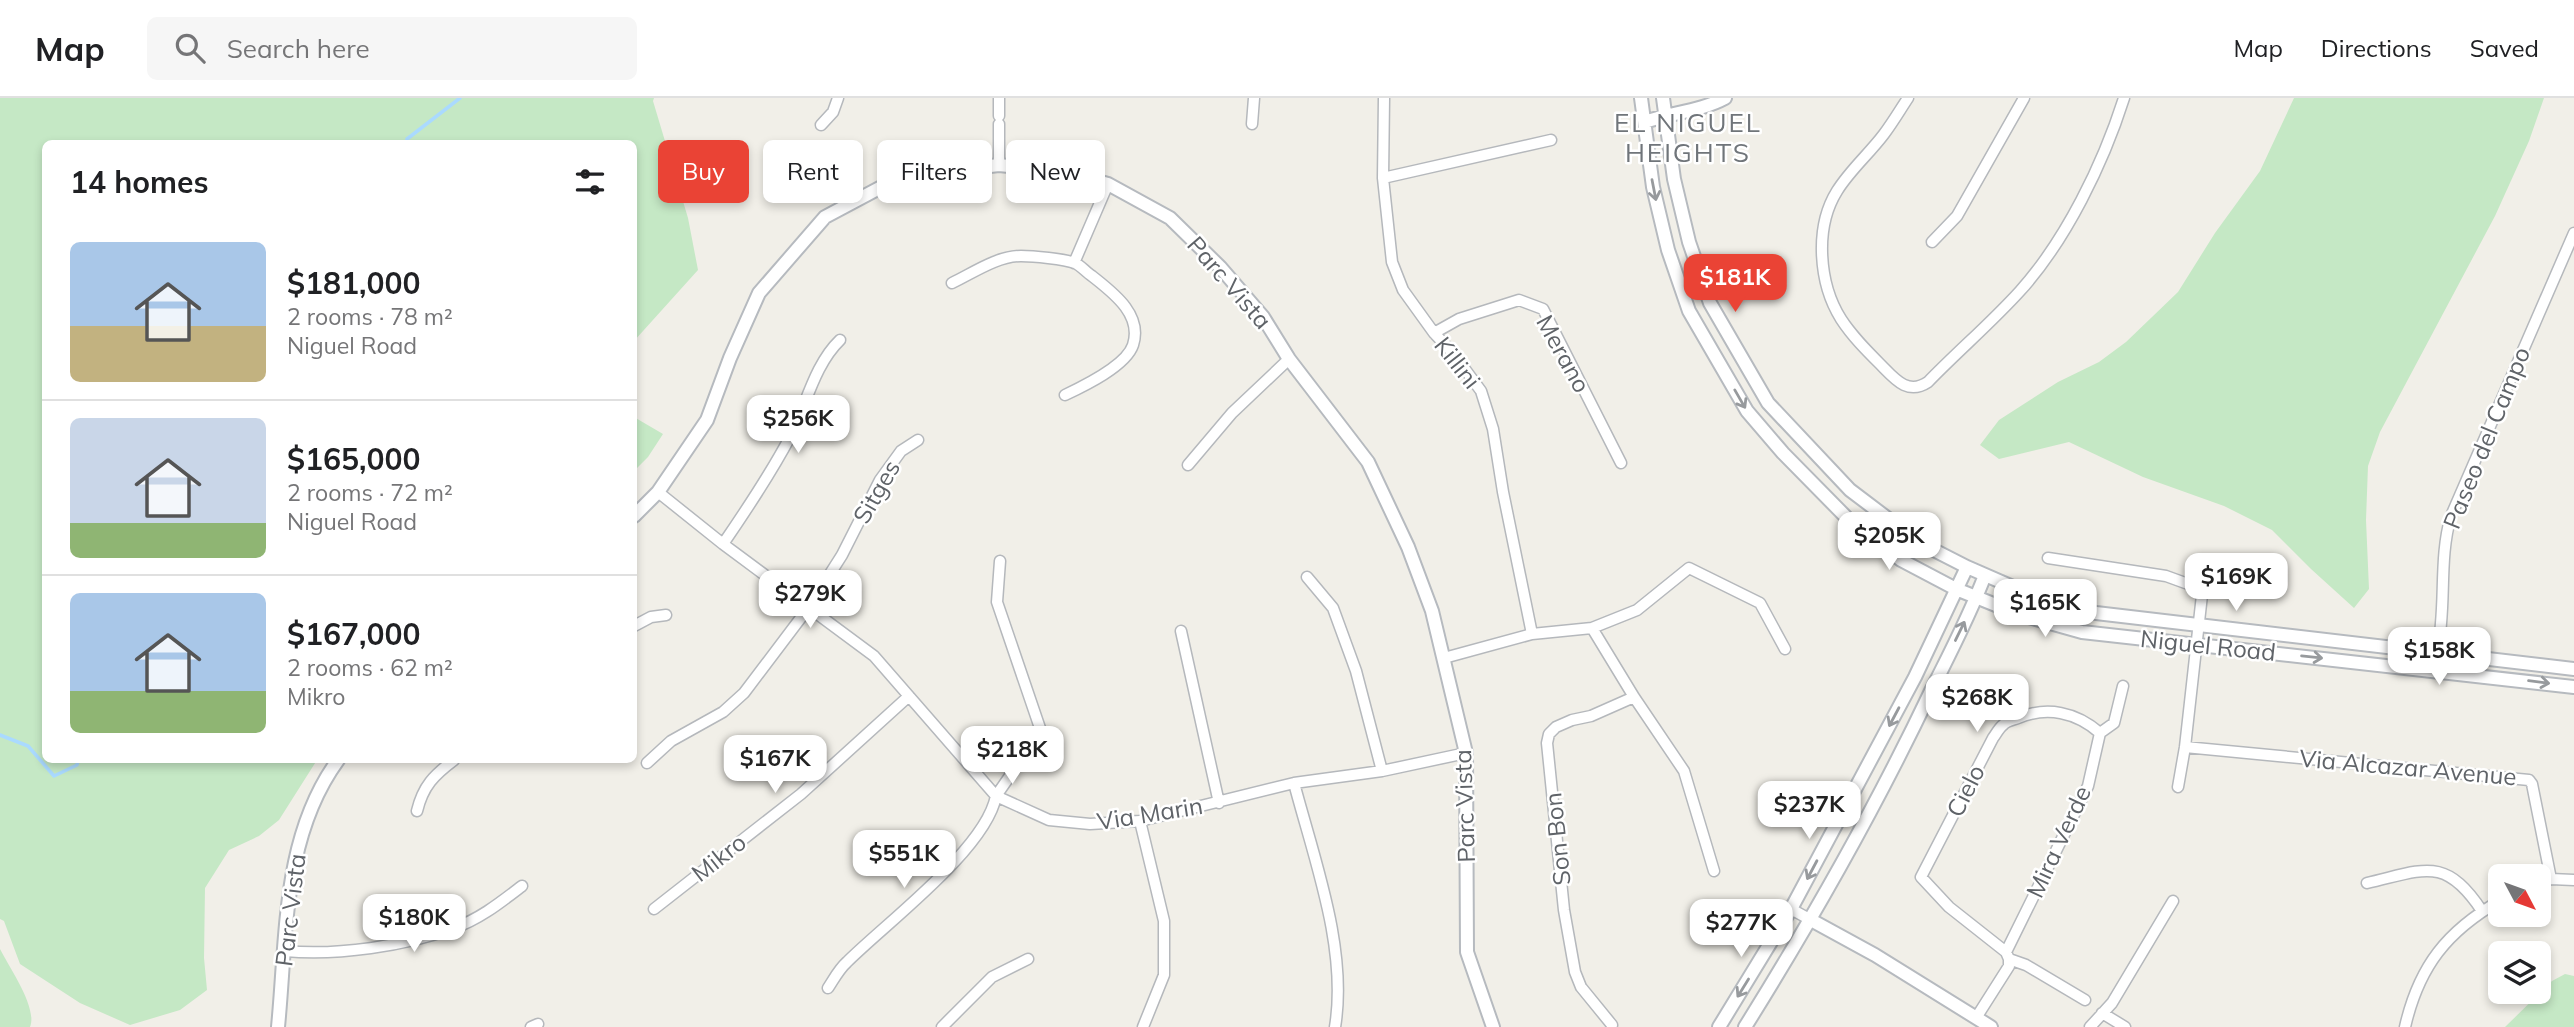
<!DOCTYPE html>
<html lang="en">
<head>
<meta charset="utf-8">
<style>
  body { margin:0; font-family:Mulish,sans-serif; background:#f6f6f6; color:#202124; height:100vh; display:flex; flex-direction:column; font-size:26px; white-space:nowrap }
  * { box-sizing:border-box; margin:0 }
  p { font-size:23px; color:#757577 }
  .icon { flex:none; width:38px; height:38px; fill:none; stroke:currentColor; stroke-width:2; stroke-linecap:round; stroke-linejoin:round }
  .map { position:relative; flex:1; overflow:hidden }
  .drawer { position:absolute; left:42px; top:42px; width:595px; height:623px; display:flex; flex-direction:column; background:#fff; border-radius:10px; box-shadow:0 4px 10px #0003 }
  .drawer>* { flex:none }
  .banner { position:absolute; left:658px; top:42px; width:665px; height:63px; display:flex; gap:14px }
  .needle { width:46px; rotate:131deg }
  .controls { position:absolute; left:2488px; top:766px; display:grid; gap:14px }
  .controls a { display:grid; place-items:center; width:63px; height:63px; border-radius:10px; background:#fff; box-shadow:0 4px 10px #0003; font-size:35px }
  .price { position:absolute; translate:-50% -60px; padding:0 16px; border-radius:14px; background:#fff; color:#222; font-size:23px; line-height:46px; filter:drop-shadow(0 2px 4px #0008) }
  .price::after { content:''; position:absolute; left:50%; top:42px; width:21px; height:16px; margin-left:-10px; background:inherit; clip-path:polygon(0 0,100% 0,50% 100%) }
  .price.active { background:#ea4335; color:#fff }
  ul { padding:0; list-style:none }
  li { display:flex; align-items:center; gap:21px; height:175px; padding:0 28px }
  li+li { border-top:2px solid #e0e0e0 }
  li span { display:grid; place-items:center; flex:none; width:196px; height:140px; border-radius:10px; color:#555 }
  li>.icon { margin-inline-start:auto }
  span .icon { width:84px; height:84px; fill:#fffc; stroke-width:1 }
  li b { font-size:30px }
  h2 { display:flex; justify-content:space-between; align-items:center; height:84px; padding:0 28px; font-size:30px }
  .tag { padding:0 24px; border-radius:10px; background:#fff; box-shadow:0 4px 10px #0003; font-size:24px; line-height:63px }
  .tag.active { background:#ea4335; color:#fff }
  header { display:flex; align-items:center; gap:42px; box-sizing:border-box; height:98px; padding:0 35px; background:#fff; border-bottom:2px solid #e0e0e0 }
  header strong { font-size:33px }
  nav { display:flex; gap:38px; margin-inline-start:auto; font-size:24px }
  .search { width:490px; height:63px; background:#f6f6f6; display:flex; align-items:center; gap:18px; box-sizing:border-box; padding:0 24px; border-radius:10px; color:#757577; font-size:26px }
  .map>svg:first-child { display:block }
  .green { fill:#c5e8c5 }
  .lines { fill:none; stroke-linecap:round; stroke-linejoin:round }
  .stream { stroke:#aadaff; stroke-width:3.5 }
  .street-casing { stroke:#b5b8bc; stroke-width:13 }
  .secondary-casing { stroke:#b6babf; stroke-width:16 }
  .street { stroke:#fff; stroke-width:10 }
  .secondary { stroke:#fff; stroke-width:12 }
  .oneway { stroke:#979a9d }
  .labels { text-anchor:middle; stroke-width:5; stroke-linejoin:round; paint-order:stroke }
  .street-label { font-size:24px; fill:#5f6368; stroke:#fff }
  .neighbourhood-label { font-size:26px; letter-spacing:2px; fill:#70757a; stroke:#fff }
</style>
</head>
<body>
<header>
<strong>Map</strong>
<div class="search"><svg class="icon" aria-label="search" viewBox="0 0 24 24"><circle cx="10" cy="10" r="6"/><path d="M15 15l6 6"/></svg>Search here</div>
<nav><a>Map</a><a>Directions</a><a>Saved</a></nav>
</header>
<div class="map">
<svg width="2574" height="929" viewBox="0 0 2574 929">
  <rect width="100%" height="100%" fill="#f1efe8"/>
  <path class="green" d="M0 0H654L653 3 688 120 698 172 634 243V46H46V662H317L279 722 259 738 229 752 205 790 204 860 207 892 180 912 130 927 80 905 20 866 4 823 0 821Z
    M2294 0H2544L2529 43 2495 118 2380 334 2368 368 2366 422 2369 491 2354 510 2311 471 2272 432 2224 408 2143 379 2069 344 1999 361 1980 347 1999 322 2058 284 2099 264 2126 244 2178 194 2215 135 2260 73Z
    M634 319 663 336 648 359 634 373Z
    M0 851C9 869 38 910 30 929H0Z
    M2565 876 2574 878V929H2505L2552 883Z"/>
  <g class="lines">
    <path class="stream" d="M407 46V41L460 0
      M0 637 28 648 54 678 77 667 78 662"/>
    <g class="street-casing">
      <path id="street" d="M999 0V18
        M1384 0 1383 80 1392 164 1403 192 1434 235 1453 255 1481 293 1493 331 1503 394 1532 536
        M1908 0C1900 12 1893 24 1884 36 1869 56 1850 72 1837 93 1814 130 1819 186 1841 221 1852 238 1866 252 1880 266 1894 280 1907 298 1928 284 1958 253 1991 225 2020 193 2066 142 2103 66 2124 0
        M999 26V67
        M1252 26 1254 0
        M821 27 833 14 838 0
        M1383 80 1551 42
        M1932 144 1957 118 2024 0
        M1074 165 1108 86
        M952 185C973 175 997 158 1021 158 1033 158 1064 161 1075 165 1080 167 1086 174 1092 178 1112 194 1143 216 1133 247 1126 268 1084 288 1065 297
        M1434 235 1459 221 1519 202 1543 211 1621 365
        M1188 367 1232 315 1289 261
        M658 394 723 446 874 558 996 698 1049 722 1090 726 1140 723 1294 685 1382 673 1466 655
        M723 446C747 411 770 377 790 339 806 308 814 267 840 242
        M2048 460 2166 478 2199 490 2202 497 2185 649 2178 689
        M1307 479 1333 510 1356 573 1382 673
        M634 528 651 519 666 517
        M1592 530 1634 599 1684 673 1714 773
        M1181 533 1219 705
        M2437 555C2447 509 2438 462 2451 418L2574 135
        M1444 560 1532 536 1592 530 1637 512 1689 470 1760 505 1785 551
        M2185 649 2529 682 2532 686 2551 781
        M647 665 671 643 723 614 744 595 809 509 842 457 880 382 901 353 918 342
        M1294 685C1314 761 1348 851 1335 929
        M417 713C423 688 434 677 454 662
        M1140 723 1164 823V877L1143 929
        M2367 785C2424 772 2445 757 2482 813
        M2539 786 2551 781 2574 782
        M654 811 801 696 909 598
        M1791 811 1811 822
        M285 853C337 858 405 848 454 830 480 821 501 804 522 788
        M2006 854 1949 809 1921 779 1993 640C1996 636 1999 630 2003 627 2006 623 2013 622 2018 620 2047 608 2076 614 2100 635
        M2009 861 2026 867 2085 902
        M828 890C834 881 839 871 847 864 886 825 986 751 996 698L1041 633 997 504 1000 463
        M2102 915 2125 929
        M1976 920 2009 868V861L2006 854 2088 688 2100 635 2114 625 2123 588
        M1612 927 1581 889 1575 874 1564 812 1547 645 1549 636 1556 629 1572 622 1591 618 1634 599
        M531 929 538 926
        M942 929 992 879 1028 861
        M2090 929 2112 905 2173 803
        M2405 929C2419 868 2447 833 2501 802"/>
    </g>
    <g class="secondary-casing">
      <path id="secondary" d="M1641 0 1653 89 1668 152 1689 213 1747 313 1783 355 1847 420 1901 462 1956 491 2018 516 2082 534 2574 589
        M1663 0 1674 81 1689 144 1710 205 1768 305 1850 392 1920 445 1967 469 2038 500 2096 515 2574 571
        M1645 24C1670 15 1701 13 1725 0
        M634 418 658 394 707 322 730 260 759 195 825 119 902 78 999 67 1064 74 1108 86 1170 120 1220 169 1263 219 1289 261 1368 364 1408 449 1432 513 1466 655 1467 854 1493 929
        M1811 822 1875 857 1991 929
        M278 929C287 837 282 739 338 662
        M1719 929 1791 811 1915 579 1967 469
        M1745 929C1813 820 1876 709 1931 593 1950 555 1970 517 1985 477"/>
    </g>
    <use href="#street" class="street"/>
    <use href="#secondary" class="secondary"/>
  </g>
  <defs><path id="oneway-shaft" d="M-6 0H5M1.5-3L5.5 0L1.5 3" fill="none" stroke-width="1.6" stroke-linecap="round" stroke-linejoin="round" transform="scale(1.75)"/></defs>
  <g class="oneway">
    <use href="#oneway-shaft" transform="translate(1654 92) rotate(79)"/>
    <use href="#oneway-shaft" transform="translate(1740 301) rotate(60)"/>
    <use href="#oneway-shaft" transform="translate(1960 533) rotate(-64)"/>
    <use href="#oneway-shaft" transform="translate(2312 559) rotate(6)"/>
    <use href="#oneway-shaft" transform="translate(2539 584) rotate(7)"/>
    <use href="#oneway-shaft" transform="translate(1894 619) rotate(118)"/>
    <use href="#oneway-shaft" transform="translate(1812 772) rotate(118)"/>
    <use href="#oneway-shaft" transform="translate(1743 890) rotate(122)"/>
  </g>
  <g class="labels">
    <g class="street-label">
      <text transform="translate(1229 185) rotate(49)" y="8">Parc Vista</text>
      <text transform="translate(1563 256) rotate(61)" y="8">Merano</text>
      <text transform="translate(1457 265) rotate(52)" y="8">Killini</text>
      <text transform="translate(2487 340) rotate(-68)" y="8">Paseo del Campo</text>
      <text transform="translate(877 394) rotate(-60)" y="8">Sitges</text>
      <text transform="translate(2208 548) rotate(6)" y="8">Niguel Road</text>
      <text transform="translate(2408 670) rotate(5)" y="8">Via Alcazar Avenue</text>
      <text transform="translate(1966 693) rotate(-63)" y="8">Cielo</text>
      <text transform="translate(1465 708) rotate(-92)" y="8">Parc Vista</text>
      <text transform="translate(1150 716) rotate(-9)" y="8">Via Marin</text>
      <text transform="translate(1558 741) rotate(-96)" y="8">Son Bon</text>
      <text transform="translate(2059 744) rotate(-65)" y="8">Mira Verde</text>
      <text transform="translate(719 760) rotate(-38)" y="8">Mikro</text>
      <text transform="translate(291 812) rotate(-83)" y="8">Parc Vista</text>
    </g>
    <g class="neighbourhood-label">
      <text x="1688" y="34">EL NIGUEL<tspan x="1688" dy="30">HEIGHTS</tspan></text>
    </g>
  </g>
</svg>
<div class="controls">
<a><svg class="needle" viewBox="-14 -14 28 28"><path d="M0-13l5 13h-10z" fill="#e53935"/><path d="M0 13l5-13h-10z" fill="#757577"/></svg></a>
<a><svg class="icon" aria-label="layers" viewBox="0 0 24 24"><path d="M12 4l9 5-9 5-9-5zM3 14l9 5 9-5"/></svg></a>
</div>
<b class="price active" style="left:1735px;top:216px">$181K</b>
<b class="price" style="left:798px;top:357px">$256K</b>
<b class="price" style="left:1889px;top:474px">$205K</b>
<b class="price" style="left:2236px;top:515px">$169K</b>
<b class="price" style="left:810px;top:532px">$279K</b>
<b class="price" style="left:2045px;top:541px">$165K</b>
<b class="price" style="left:2439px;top:589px">$158K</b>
<b class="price" style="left:1977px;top:636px">$268K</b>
<b class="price" style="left:1012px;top:688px">$218K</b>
<b class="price" style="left:775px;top:697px">$167K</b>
<b class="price" style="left:1809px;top:743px">$237K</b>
<b class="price" style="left:904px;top:792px">$551K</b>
<b class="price" style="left:414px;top:856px">$180K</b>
<b class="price" style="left:1741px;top:861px">$277K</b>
<div class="banner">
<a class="tag active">Buy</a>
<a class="tag">Rent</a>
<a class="tag">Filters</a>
<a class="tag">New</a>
</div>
<section class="drawer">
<h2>14 homes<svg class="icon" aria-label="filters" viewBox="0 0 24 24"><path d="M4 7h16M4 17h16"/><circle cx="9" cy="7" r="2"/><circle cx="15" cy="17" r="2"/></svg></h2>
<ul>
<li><span style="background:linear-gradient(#a9c7e8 60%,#c2b280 0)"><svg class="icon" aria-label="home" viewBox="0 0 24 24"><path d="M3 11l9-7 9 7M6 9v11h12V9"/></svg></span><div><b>$181,000</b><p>2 rooms · 78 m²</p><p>Niguel Road</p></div></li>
<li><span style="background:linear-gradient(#c9d6e8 75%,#8fb573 0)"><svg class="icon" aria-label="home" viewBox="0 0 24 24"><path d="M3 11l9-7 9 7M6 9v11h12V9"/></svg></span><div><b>$165,000</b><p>2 rooms · 72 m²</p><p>Niguel Road</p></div></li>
<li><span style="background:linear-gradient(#a9c7e8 70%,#8fb573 0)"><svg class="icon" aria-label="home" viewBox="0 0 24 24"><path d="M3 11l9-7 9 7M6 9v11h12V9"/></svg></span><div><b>$167,000</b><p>2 rooms · 62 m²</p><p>Mikro</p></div></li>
</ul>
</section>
</div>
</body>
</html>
